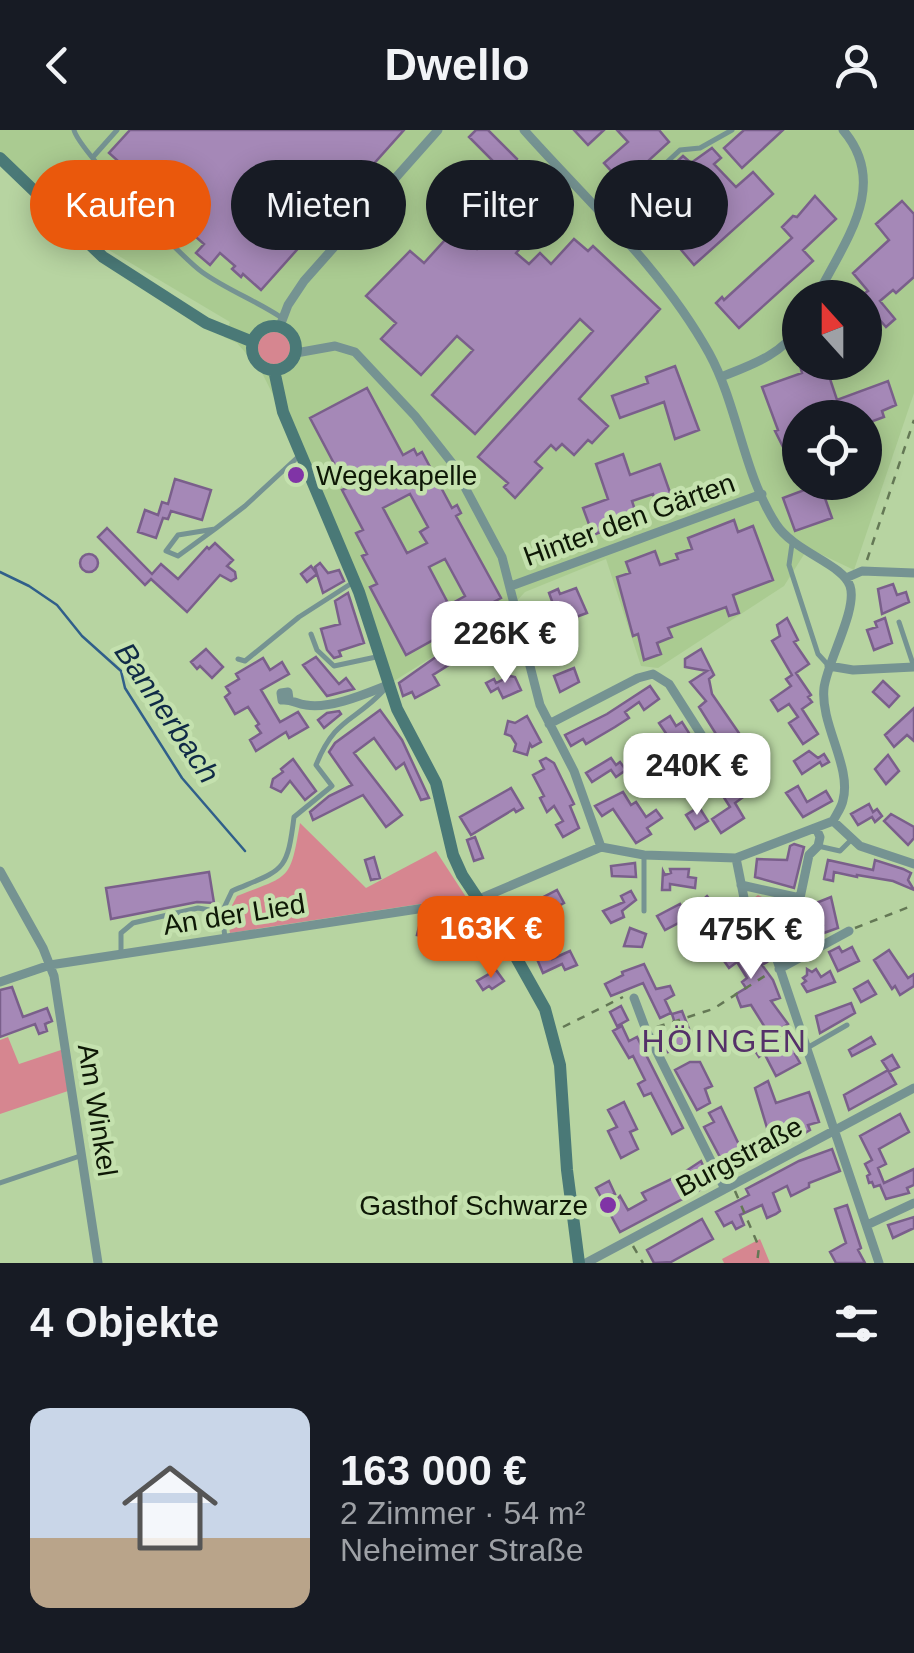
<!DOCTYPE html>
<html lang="de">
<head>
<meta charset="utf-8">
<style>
  body { margin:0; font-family:Arial,sans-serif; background:#242831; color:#f1f3f6; height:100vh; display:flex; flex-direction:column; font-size:38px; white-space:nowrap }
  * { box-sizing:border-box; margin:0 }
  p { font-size:32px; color:#9ea1a6 }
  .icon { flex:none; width:55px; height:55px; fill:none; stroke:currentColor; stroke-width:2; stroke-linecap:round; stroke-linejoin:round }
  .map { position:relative; height:1133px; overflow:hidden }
  .panel { display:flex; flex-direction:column; background:#171b24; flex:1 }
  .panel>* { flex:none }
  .hud { position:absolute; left:30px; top:30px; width:855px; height:90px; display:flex; gap:20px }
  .needle { width:65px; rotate:339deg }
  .fabs { position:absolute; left:782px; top:150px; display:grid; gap:20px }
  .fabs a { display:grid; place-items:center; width:100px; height:100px; border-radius:50%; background:#171b24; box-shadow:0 5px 25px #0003; font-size:50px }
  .price { position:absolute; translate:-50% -85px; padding:0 22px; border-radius:20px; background:#fff; color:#222; font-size:32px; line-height:65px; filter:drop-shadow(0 2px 5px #0008) }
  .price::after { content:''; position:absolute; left:50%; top:60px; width:30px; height:22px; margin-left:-15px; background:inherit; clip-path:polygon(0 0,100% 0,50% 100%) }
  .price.on { background:#ea580c; color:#fff }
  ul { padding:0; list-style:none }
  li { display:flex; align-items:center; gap:30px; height:250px; padding:0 30px }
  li+li { border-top:2px solid #363941 }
  li span { display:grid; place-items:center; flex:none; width:280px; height:200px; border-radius:20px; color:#555 }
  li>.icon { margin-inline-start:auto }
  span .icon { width:120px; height:120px; fill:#fffc; stroke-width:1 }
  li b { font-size:42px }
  h2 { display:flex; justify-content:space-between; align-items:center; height:120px; padding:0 30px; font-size:42px }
  .chip { padding:0 35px; border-radius:45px; background:#171b24; box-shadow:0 5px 25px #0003; font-size:35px; line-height:90px }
  .chip.on { background:#ea580c; color:#fff }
  header { display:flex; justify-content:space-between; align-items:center; height:130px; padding:0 30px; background:#171b24; font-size:45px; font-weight:800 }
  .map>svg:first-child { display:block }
  .built { fill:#aacb91; fill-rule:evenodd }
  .green { fill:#d68690 }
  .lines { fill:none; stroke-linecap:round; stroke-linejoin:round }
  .stream { stroke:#305f8a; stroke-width:2.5 }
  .building { fill:#a588b7; stroke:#7a5f8b; stroke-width:2.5; fill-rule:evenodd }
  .path { stroke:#647855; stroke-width:2.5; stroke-dasharray:8 8; stroke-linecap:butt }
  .lane { stroke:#759392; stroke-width:5 }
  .street { stroke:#759392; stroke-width:9 }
  .secondary { stroke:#4a7977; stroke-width:12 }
  .poi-dot { fill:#8034a6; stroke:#c4e1ae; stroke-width:4 }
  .labels { text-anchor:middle; stroke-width:9; stroke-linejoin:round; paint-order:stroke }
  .poi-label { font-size:28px; fill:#0e1806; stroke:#c4e1ae; text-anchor:start }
  .street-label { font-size:28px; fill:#0e1806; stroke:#c4e1ae }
  .water-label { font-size:30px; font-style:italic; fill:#0f2a46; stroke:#c4e1ae }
  .quarter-label { font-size:32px; letter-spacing:2.5px; fill:#553169; stroke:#c4e1ae }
</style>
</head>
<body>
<header><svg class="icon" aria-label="back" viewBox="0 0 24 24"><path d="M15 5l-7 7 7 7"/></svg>Dwello<svg class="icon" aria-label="person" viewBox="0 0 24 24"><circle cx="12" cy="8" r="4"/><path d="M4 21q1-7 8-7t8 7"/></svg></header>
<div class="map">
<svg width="914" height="1133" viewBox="0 0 914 1133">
  <rect width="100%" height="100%" fill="#b7d4a1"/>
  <path class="built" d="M0 0H914V263L854 440 808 418 784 456 658 538 641 536 606 429 525 462 509 479 394 551 359 449 311 340 260 239 237 213 224 207 230 192 92 110 0 22ZM800 168H865V232H800ZM800 288H865V352H800Z"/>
  <path class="green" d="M258 218a16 16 0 1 1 32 0a16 16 0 1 1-32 0Z
    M300 693 366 758 436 721 466 767 230 803 227 785 237 766C291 745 290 751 300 693Z
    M758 765 789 781 787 788 768 797 751 770Z
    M8 907 19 934 61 920 68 961 0 984V910Z
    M760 1109 770 1133H724L722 1129Z"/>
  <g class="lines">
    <path class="stream" d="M0 442 29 456 57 475 82 506 121 541 125 558 182 648 245 721"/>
  </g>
  <path class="building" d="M130 0H404L261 160 243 144 241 147 232 139 235 136 220 123 210 135 196 123 204 114 180 93 183 90 162 71 159 73 151 66 153 63 135 46 132 49 124 42 127 39 109 23Z
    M476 0H488L517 29 515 32 560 73 516 123 529 134 540 123 551 134 574 109 588 121 593 116 660 179 579 269 608 296 592 313 588 310 574 325 562 314 556 320 551 315 535 332 542 338 515 368 504 357 508 353 478 327 593 201 580 189 475 304 432 265 473 220 457 206 421 245 381 209 396 193 366 166 410 121 424 133 455 99 477 119 522 70 499 49 483 67 470 56 493 31 469 7Z
    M574 0H604L588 15Z
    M617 0H659L669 12 623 54 604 33 628 12Z
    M744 0H783L742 38 724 18Z
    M712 18 721 28 714 34 736 57 753 42 773 64 694 135 666 102 694 76 682 63 654 88 636 69 683 26 691 33Z
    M815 66 836 89 803 120 813 131 739 198 716 173 722 167 724 170 792 108 782 97 793 86 797 87Z
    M902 71 914 84V147L896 163 893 160 880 171 895 189 886 197 871 180 865 185V163L868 161 853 143 889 110 876 94Z
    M799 232H856L859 239 830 249 837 270 888 251 896 275 882 281 884 287 865 294V288H800V317L786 323 775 301 778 300 762 257 802 243Z
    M675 236 699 300 675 309 664 272 620 288 612 266 648 253 646 247Z
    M367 258 403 325 414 319 417 325 422 322 452 378 457 375 461 383 456 386 501 468 464 488 460 495 406 525 370 457 377 454 362 426 367 424 356 403 363 400 342 360 347 358 310 288ZM410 364 428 397 420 402 427 413 407 423 383 378ZM445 429 465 466 449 475 429 437Z
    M623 324 630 345 660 334 673 371 657 376 653 364 632 371 635 380 615 387 618 395 593 405 583 378 608 369 596 334Z
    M175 349 211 360 202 390 171 381 168 389 163 388 156 408 138 402 145 380 158 385 162 372 168 374Z
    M820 354 832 388 795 401 783 368Z
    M734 390 738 402 753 396 773 450 733 465 739 483 729 486 726 477 668 498 672 507 657 513 661 524 644 530 638 504 633 506 617 447 630 443 626 432 655 421 660 435 678 429 676 424 692 419 688 408Z
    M107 398 152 444 161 434 178 449 207 417 209 419 215 413 233 430 227 436 235 442 236 448 231 451 220 445 187 482 151 449 145 455 98 407Z
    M80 433a9 9 0 1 1 18 0a9 9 0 1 1-18 0Z
    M320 433 328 443 339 440 344 451 323 463 317 444 307 452 301 444 311 436 317 444 315 437Z
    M893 454 897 465 906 462 909 472 882 484 878 459Z
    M576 458 587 483 565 491 569 501 557 506 549 484 556 482 549 463 558 459 560 464Z
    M348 463 364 513 339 521 341 526 334 528 327 520 321 499 340 494 335 471Z
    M787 488 798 510 794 512 809 534 796 543 811 565 808 567 812 572 802 579 818 604 803 614 789 593 798 587 789 574 778 581 771 570 791 556 786 549 792 545 772 511 780 506 777 495Z
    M885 488 892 513 874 520 867 500 877 497 875 492Z
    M206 519 223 537 212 548 200 536 197 539 191 532Z
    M701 519 714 545 709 549 712 564 743 609 726 620 699 577 706 571 690 552 707 541 685 537V529Z
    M440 524 443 529 451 524 455 531 433 545 439 555 415 568 412 562 403 566 399 553Z
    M316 527 339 554 346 548 354 559 327 566 303 535Z
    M263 528 270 540 282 532 289 544 261 560 280 592 298 582 308 597 289 608 286 602 256 621 250 610 261 603 256 596 259 594 248 577 235 584 225 567 230 563 226 557 239 549 236 544Z
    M574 538 579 552 560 562 554 546Z
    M510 546 515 547 521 560 503 568 498 558 491 562 486 553 494 549 496 553Z
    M883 551 899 566 889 577 873 562Z
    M650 556 659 569 644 580 639 572 625 582 629 588 615 597 586 614 583 609 571 616 565 605 607 584Z
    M914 578V611L907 605 894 617 885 605Z
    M380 580 402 610 429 668 421 670 404 633 396 639 374 608 354 623 402 685 386 697 363 665 313 690 310 682 329 666 352 655 329 622 335 613Z
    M339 581 341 584 324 598 318 590 327 583Z
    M527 586 541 612 532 617 530 614 527 625 514 621 516 614 511 606 505 604 508 591 515 593Z
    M670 586 676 596 682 592 689 603 686 606 703 632 697 636 690 639 659 593Z
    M809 621 818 628 824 624 829 632 822 636 820 632 802 644 794 631Z
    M725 622 731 632 716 642 709 632Z
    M888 625 899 641 886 654 875 639Z
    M546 628 554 633 574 674 570 676 579 698 563 707 556 695 563 691 554 676 547 682 540 668 544 666 533 645 544 639 540 631Z
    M611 628 616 635 620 632 626 640 616 647 611 640 592 652 586 643Z
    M293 629 316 661 305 670 290 651 281 662 271 657 273 649 283 642 281 639Z
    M756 641 764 652 735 673 744 688 721 703 712 689 730 677 716 655 725 649 729 656 733 654 741 665 744 647Z
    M798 656 807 672 826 661 832 671 803 687 786 663Z
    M511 658 523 678 516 682 514 679 471 705 460 687Z
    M623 662 631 675 636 672 646 687 656 680 662 688 647 698 651 704 636 713 613 679 602 686 595 676Z
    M869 674 873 682 877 679 882 686 875 692 872 687 858 695 851 684Z
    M699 677 708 691 695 699 686 685Z
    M891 684 914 697V708L908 715 884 691Z
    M475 707 483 728 474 731 467 710Z
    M794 714 804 717 794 758 755 747 757 729 787 730 790 716Z
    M374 727 380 748 371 750 365 730Z
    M828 730 873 740 875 730 903 739 911 743 908 750 914 760 893 751 857 745V747L834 742 833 751 824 749Z
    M635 733 636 747 612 746 611 736Z
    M670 739H689L688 747 696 748 695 758 670 754V760H662L663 741 665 745 671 743Z
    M209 742 214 773 197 772 111 789 106 758Z
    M557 760 564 773 538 787 545 800 535 805 531 798 522 802 519 796 514 799 507 786Z
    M631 761 636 770 622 781 624 787 611 793 603 781 624 772 621 766Z
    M707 766 724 787 729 783 746 801 767 832 762 835 773 850 780 868 771 871 788 894 782 898 798 922 795 924 800 933 776 946 764 923 759 927 753 918 771 907 751 875 741 877 736 864 746 858 742 852 747 848 737 832 729 838 722 828 726 825 706 799 702 802 690 782Z
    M831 767 838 798 821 804 819 796 823 795 816 773Z
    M680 774 688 788 665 800 657 786Z
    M451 789 462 791 457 812 446 809 444 819 429 816 426 807 417 805 419 797 449 801Z
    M630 798 646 804 642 817 624 816Z
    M839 817 842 822 852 817 859 831 838 841 829 822Z
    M889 820 908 848 914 844V856L900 865 895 856 892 859 874 830Z
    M570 821 577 835 565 840 562 834 543 843 537 829 549 823 552 829Z
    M644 834 656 859 670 856 674 865 665 870 671 883 660 888 643 853 611 866 605 854 623 845 622 842Z
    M807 839 812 842 816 839 821 847 830 841 835 852 807 862 802 854 806 851 803 848 807 845Z
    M496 840 504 851 492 859 489 856 483 860 477 851Z
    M868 851 876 864 861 872 854 859Z
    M12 857 23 887 47 878 52 891 45 894 47 901 39 904 35 894 0 907V860Z
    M851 873 855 883 820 903 816 886Z
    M621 876 628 890 617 896 610 882Z
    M682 881 693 909 668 922 659 908 677 900 672 884Z
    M622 896 629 911 637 907 683 998 672 1004 651 963 644 966 638 954 645 950 633 926 629 928 613 901Z
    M871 907 875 914 852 926 849 920Z
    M892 925 899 937 889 942 896 954 849 980 844 965 888 940 882 931Z
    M690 932H700L712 956 705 959 710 973 697 980 675 940Z
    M768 951 776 973 809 962 819 992 808 995 810 1000 774 1021 755 958Z
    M624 972 637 999 630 1002 638 1019 621 1028 608 1001 617 997 608 980Z
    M721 977 742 1021 734 1025 740 1039 729 1044 704 997 714 992 709 983Z
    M900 984 909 1002 879 1019 886 1034 878 1038 884 1053 914 1039V1055L907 1058 909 1063 886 1069 880 1055 874 1057 872 1052 869 1053 867 1046 870 1044 865 1034 872 1030 860 1006Z
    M832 1019 840 1041 809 1053V1057L791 1066 787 1056 773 1063 780 1081 776 1084 767 1088 762 1075 740 1085 744 1095 736 1099 732 1092 724 1096 716 1082 749 1065 746 1059 799 1031Z
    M701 1031 711 1054 620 1102 608 1080 620 1066 628 1080 646 1070 642 1063 680 1045Z
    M609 1051 615 1064 602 1069 596 1058Z
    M847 1075 861 1118 858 1120 865 1133H836L830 1122 846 1113 835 1079Z
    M914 1087V1098L893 1108 888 1095Z
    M702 1089 713 1109 671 1132 654 1133 647 1120Z"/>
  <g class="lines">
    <path class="path" d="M867 430 914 290
      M855 798 914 775
      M771 800 814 791 820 807
      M792 820 800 780
      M563 897 623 867
      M657 897 713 879 771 842
      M735 1061 759 1117 757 1133
      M633 1116 643 1133"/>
    <path class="lane" d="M74 0C79 20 181 127 202 142 227 160 257 171 282 188
      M93 27 117 0
      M607 88 680 20 700 18 732 0
      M215 399 178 426 166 421 178 405 215 399 245 376 299 326
      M792 414 789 435 818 524 829 536
      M899 492 914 537
      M311 504 317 520 334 536 376 527
      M238 529 245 531 299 487 352 453
      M818 716 840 721 851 710
      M644 781V725
      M225 808 222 782 232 761C283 739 287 744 294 687L332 656 316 635C336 586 354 593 385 559
      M121 823V803L133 793 198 778 222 782
      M807 918 847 895
      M0 1053 80 1026"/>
    <path class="street" d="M816 168C843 113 891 56 843 0
      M280 196 288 175 304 151 438 0
      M296 223 335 216 355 222 415 286 452 333 502 427 540 575 574 641 601 717
      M721 247C751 235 782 225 800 196
      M846 448 862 441 914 443
      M511 456 762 364
      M829 536 853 540 914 537
      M289 569 288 562 281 563 282 570C292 569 296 574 306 575 331 579 365 564 388 555
      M549 594 638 548 653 544 669 554 704 609
      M833 691 860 716 914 734
      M736 728 745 773 773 818 879 1133
      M0 741 43 818 54 846 98 1133
      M741 755 800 768 809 725 818 716 820 707 816 698
      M779 839 849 801
      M0 852 50 835 477 770 601 717 644 725 736 728 833 691C836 685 842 677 843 670 852 637 820 594 824 558 827 532 858 479 850 456 843 434 794 422 776 394 743 343 738 276 709 223 662 138 588 72 524 0
      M634 868 646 900 725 1059
      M867 1095 914 1073
      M586 1133 914 958"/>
    <path class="secondary" d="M0 28 103 127 206 193 253 212
      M252 218a22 22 0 1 1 44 0a22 22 0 1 1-44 0Z
      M274 240 283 282 359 462 397 579 436 653 453 725 462 745 513 822 545 879 560 935 567 1040 579 1133"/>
  </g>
  <g class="poi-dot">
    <circle cx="296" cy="345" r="10"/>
    <circle cx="608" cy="1075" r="10"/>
  </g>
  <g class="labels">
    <g class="poi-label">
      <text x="316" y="355">Wegekapelle</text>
      <text x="588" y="1085" text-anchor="end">Gasthof Schwarze</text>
    </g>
    <g class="street-label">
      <text transform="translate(629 389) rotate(-20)" y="10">Hinter den Gärten</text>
      <text transform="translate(234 784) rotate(-9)" y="10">An der Lied</text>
      <text transform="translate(98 980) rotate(81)" y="10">Am Winkel</text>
      <text transform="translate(739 1026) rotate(-28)" y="10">Burgstraße</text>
    </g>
    <g class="water-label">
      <text transform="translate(167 583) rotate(56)" y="10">Bannerbach</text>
    </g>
    <g class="quarter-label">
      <text x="725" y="922">HÖINGEN</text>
    </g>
  </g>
</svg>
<div class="fabs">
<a><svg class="needle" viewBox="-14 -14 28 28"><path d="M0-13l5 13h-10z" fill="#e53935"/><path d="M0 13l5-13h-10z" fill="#9ea1a6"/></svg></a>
<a><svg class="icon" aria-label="locate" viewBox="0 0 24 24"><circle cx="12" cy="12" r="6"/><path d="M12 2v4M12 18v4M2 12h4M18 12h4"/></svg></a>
</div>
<b class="price" style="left:505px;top:556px">226K €</b>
<b class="price" style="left:697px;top:688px">240K €</b>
<b class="price on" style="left:491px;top:851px">163K €</b>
<b class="price" style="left:751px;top:852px">475K €</b>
<div class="hud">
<a class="chip on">Kaufen</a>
<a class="chip">Mieten</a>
<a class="chip">Filter</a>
<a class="chip">Neu</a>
</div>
</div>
<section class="panel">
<h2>4 Objekte<svg class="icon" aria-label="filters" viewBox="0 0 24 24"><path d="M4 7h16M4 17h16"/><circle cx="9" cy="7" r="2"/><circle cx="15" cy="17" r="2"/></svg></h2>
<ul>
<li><span style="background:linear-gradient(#c9d6e8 65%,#b9a48a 0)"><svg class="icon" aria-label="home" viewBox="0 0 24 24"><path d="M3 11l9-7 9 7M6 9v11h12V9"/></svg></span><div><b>163 000 €</b><p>2 Zimmer · 54 m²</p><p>Neheimer Straße</p></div></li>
</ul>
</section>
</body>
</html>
